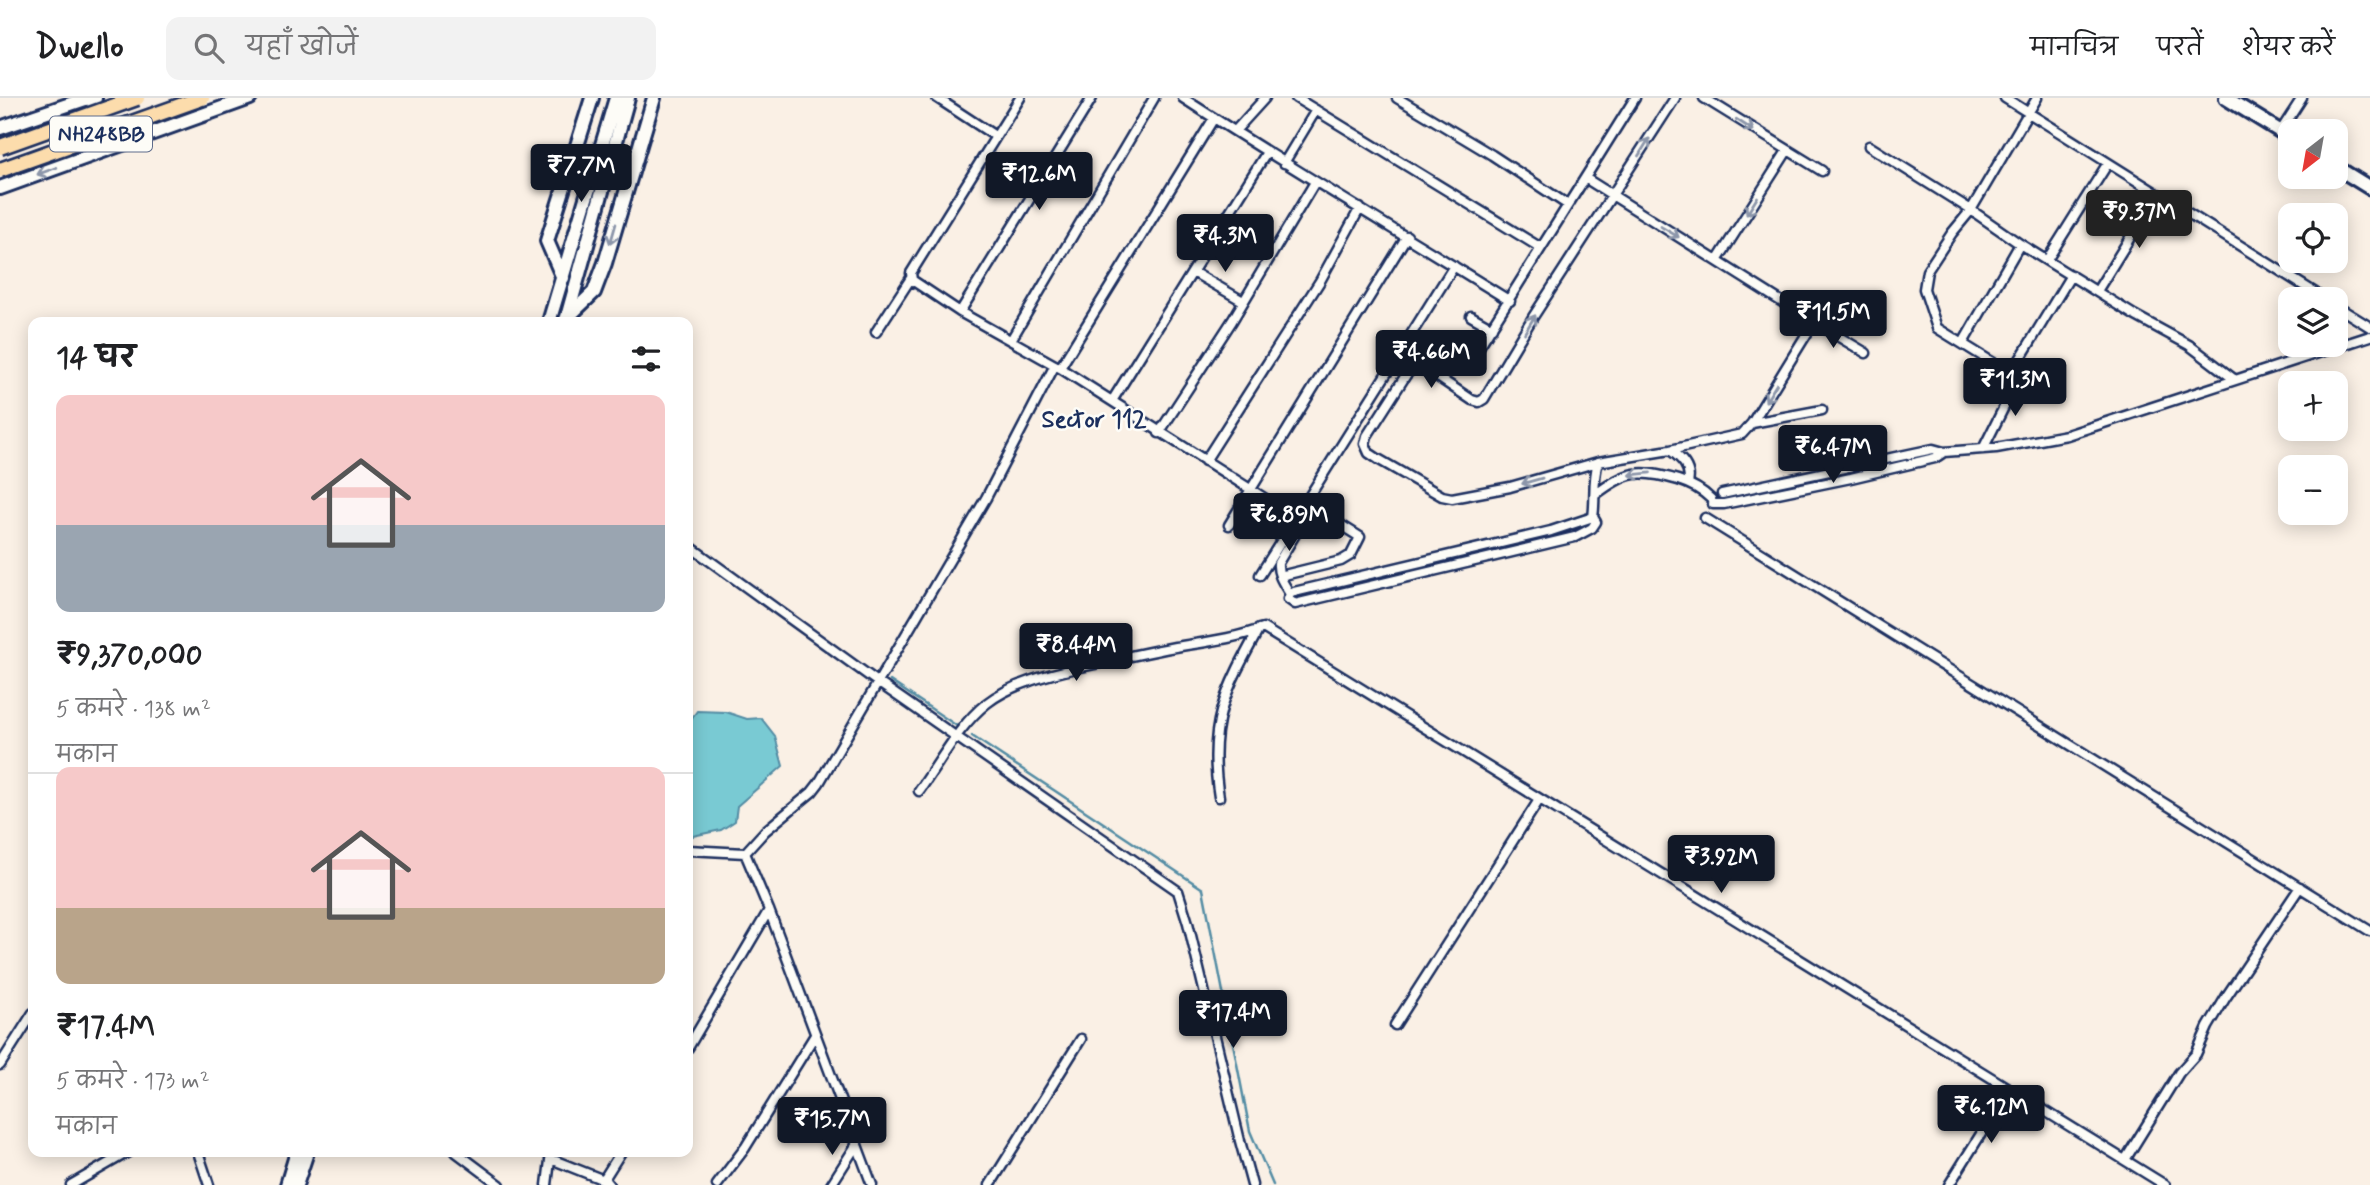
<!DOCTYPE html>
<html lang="hi">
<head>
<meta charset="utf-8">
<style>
  body { margin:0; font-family:Mynerve,"Playpen Sans Deva",sans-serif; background:#f2f2f2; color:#202124; height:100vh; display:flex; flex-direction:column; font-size:26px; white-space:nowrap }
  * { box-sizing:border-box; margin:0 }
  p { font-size:23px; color:#757577 }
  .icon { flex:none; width:38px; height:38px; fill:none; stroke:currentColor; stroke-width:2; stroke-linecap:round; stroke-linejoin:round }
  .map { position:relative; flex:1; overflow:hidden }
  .details { position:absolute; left:28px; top:219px; width:665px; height:840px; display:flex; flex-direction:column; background:#fff; border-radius:14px; box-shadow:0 4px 18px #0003 }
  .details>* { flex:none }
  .needle { width:46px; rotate:211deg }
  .controls { position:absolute; left:2278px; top:21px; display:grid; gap:14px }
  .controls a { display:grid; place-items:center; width:70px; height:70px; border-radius:14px; background:#fff; box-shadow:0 4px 18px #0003; font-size:35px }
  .price { position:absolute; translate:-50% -60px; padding:0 16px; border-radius:7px; background:#111827; color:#fff; font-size:23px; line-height:46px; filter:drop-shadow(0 2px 4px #0008) }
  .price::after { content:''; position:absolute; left:50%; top:42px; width:21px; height:16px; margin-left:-10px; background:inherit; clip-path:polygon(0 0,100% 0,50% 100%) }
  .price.on { background:#222; color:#fff }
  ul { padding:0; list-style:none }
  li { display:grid; align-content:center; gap:14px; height:371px; padding:0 28px }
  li+li { border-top:2px solid #e0e0e0 }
  li span { display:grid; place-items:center; height:217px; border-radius:14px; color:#555 }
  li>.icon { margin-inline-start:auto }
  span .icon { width:126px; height:126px; fill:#fffc; stroke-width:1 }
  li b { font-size:30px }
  h2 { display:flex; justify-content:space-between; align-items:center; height:84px; padding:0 28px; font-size:30px }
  header { display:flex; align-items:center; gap:42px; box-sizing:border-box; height:98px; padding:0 35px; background:#fff; border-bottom:2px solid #e0e0e0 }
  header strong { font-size:33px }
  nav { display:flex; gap:38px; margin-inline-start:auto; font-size:24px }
  .search { width:490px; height:63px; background:#f2f2f2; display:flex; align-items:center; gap:18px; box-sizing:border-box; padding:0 24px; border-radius:14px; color:#757577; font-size:26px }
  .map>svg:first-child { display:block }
  .water { fill:#79cad3; stroke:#538ca4; stroke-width:2 }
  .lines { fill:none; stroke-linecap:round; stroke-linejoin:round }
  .stream { stroke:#538ca4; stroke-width:2.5 }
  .street-casing { stroke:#1b2f5e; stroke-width:13 }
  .secondary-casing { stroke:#1b2f5e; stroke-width:18 }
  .street { stroke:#fdfcf7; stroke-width:8 }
  .secondary { stroke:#fdfcf7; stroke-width:12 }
  .highway-bridge-casing { stroke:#1b2f5e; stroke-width:19; stroke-linecap:butt }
  .highway-bridge { stroke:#fcdcac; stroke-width:14 }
  .oneway { stroke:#8c96aa }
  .labels { text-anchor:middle; stroke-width:5; stroke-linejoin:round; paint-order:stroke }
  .shield { fill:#fdfcf7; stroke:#5f6c8c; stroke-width:2 }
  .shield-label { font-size:21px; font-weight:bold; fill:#1b2f5e }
  .neighbourhood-label { font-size:24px; font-weight:bold; fill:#1b2f5e; stroke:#fdfcf7 }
</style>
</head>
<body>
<header>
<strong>Dwello</strong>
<div class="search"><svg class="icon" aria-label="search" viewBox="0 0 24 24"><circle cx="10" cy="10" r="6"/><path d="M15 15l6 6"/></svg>यहाँ खोजें</div>
<nav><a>मानचित्र</a><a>परतें</a><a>शेयर करें</a></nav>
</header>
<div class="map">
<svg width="2370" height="1087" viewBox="0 0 2370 1087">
  <rect width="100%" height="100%" fill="#faf0e5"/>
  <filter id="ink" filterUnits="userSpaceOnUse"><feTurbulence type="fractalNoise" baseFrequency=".0143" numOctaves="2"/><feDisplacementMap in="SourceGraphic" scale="14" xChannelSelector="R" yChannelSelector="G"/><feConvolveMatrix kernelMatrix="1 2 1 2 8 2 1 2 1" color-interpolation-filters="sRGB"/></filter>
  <g filter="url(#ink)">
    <path class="water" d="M697 613 726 614 747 621 761 620 775 638 783 668 737 708 735 723 721 732 688 739V625Z"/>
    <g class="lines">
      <path class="stream" d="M890 583 960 630
        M972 638 1203 791 1250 1033 1273 1087"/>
      <g class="street-casing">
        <path id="street" d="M937 0 995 38
          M1020 0 911 175 912 182 960 214 1060 270 1294 419
          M1183 0C1290 70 1401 135 1510 203
          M1296 0 1541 150
          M1397 0 1492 57 1568 107 1469 265
          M1675 0 1533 219 1484 301 1479 304 1472 302 1429 273 1413 270 1406 277 1367 338 1365 346 1369 355 1378 361 1442 398 1452 400 1510 389 1598 364 1670 352C1681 360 1692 370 1688 385
          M1704 0 1822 73
          M2005 0 2325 201
          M1235 33 1265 0
          M2280 34 2302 0
          M1869 48 1971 112 2020 146 2134 217 2189 247 2235 282
          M1284 65 1316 12
          M1585 80 1814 224 1752 325 1742 336 1670 352
          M1568 107 1635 0
          M2047 162 2108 65
          M1717 163 1787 53
          M1193 174 1243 203
          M2097 193 2157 96
          M2336 208 2370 229
          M960 214 1092 0
          M1471 218 1492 230
          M1814 224 1866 255
          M876 234 911 180
          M1011 242 1154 0
          M1963 245 2020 146
          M1060 270 1214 20
          M2011 276 2071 177
          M1112 303 1267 54
          M1752 325 1822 312
          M1159 335 1232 223 1315 84
          M1983 351 2012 293 2013 281 2008 274 1937 230 1924 191 1927 173 1952 135 1971 112 2037 0
          M1205 363 1320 183 1360 110
          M1722 396 1933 351 1944 354 1996 350 2067 337 2370 238
          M1595 397C1627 372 1640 371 1678 382 1691 386 1701 391 1711 401
          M1713 406H1724L1851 380 1935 360 1944 354
          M1593 419 1596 424 1592 430 1575 439 1295 506 1288 501 1290 496 1294 494 1551 433Z
          M1593 419C1596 401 1592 383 1598 364
          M1705 420 2370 833
          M1229 427 1407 138
          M688 447 879 585 1178 793 1188 825 1240 1043 1252 1087
          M1260 477 1454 168
          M1280 478 1341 463 1351 457 1360 439 1320 414 1312 412 1308 415 1278 465C1277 477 1284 486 1290 496
          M919 693C940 664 959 627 987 605 1013 585 1050 576 1081 569 1112 562 1143 555 1175 549 1205 544 1234 541 1263 530L2165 1087
          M1219 699C1207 626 1225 593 1259 531
          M688 752 745 755
          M745 755 765 733 812 694 819 685 986 400 1055 267
          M745 755 769 812 872 1087
          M1395 927 1539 702
          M688 950 769 812
          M0 967 33 915
          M198 1054 209 1087
          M456 1054 500 1087
          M551 1061 604 1082
          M2125 1062 2179 975 2196 956 2208 929 2226 899 2300 789
          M71 1087 128 1054
          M547 1087 551 1054
          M609 1087 604 1081 621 1054
          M717 1087 745 1050 815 937
          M831 1087 857 1046
          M990 1087 1081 941
          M1949 1087 2009 991"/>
      </g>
      <g class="secondary-casing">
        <path id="secondary" d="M95 0C90 16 97 29 108 42
          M2226 0 2291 40
          M0 30 88 0
          M2336 69 2370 90
          M0 90 250 0
          M563 180 547 143 592 0
          M567 219 628 0
          M566 221 594 194 605 165 654 0
          M549 224 616 0
          M287 1087 297 1054
          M296 1087 307 1054"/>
      </g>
      <use href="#street" class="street"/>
      <use href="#secondary" class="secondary"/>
      <g class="highway-bridge-casing">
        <path id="highway-bridge" d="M0 49 137 0
          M0 72 202 0"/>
      </g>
      <use href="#highway-bridge" class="highway-bridge"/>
    </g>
    <defs><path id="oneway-shaft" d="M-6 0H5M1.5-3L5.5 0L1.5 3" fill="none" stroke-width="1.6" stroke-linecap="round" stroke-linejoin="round" transform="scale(1.75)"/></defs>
    <g class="oneway">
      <use href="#oneway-shaft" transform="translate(1745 27) rotate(33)"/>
      <use href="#oneway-shaft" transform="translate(1644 49) rotate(-58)"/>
      <use href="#oneway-shaft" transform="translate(47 73) rotate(160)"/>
      <use href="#oneway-shaft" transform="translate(1752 108) rotate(122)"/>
      <use href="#oneway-shaft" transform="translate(1670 134) rotate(31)"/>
      <use href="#oneway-shaft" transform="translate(613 136) rotate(106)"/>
      <use href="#oneway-shaft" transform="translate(1530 226) rotate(-59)"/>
      <use href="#oneway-shaft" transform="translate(1771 295) rotate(122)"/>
      <use href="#oneway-shaft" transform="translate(1640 376) rotate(174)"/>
      <use href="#oneway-shaft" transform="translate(1532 383) rotate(164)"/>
    </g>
  </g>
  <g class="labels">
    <rect class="shield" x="50" y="18.5" width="102" height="35" rx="5"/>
    <g class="shield-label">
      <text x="101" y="43">NH248BB</text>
    </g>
    <g class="neighbourhood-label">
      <text x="1094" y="329">Sector 112</text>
    </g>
  </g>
</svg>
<div class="controls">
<a><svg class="needle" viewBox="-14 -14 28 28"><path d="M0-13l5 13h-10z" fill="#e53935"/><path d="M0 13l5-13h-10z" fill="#757577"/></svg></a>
<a><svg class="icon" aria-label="locate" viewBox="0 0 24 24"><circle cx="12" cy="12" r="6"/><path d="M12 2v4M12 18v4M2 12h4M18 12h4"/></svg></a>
<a><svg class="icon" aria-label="layers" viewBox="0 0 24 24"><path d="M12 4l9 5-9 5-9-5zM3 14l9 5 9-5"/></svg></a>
<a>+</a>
<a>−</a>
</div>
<b class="price" style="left:581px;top:106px">₹7.7M</b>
<b class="price" style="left:1039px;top:114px">₹12.6M</b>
<b class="price on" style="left:2139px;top:152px">₹9.37M</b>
<b class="price" style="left:1225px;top:176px">₹4.3M</b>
<b class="price" style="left:1833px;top:252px">₹11.5M</b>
<b class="price" style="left:1431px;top:292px">₹4.66M</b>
<b class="price" style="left:2015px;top:320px">₹11.3M</b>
<b class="price" style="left:1833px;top:387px">₹6.47M</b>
<b class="price" style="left:1289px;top:455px">₹6.89M</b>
<b class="price" style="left:1076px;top:585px">₹8.44M</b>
<b class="price" style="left:1721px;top:797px">₹3.92M</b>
<b class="price" style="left:1233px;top:952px">₹17.4M</b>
<b class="price" style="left:1991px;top:1047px">₹6.12M</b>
<b class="price" style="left:832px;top:1059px">₹15.7M</b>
<section class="details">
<h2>14 घर<svg class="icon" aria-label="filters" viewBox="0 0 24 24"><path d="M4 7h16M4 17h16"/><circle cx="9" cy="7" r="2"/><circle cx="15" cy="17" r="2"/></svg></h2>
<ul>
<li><span style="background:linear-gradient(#f6c9c9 60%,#9aa5b1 0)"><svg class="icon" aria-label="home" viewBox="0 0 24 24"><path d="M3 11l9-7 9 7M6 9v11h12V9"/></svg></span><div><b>₹9,370,000</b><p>5 कमरे · 138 m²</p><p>मकान</p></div></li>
<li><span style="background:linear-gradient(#f6c9c9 65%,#b9a48a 0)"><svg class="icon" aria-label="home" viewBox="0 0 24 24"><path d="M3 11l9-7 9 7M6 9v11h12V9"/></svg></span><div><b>₹17.4M</b><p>5 कमरे · 173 m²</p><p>मकान</p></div></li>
</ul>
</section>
</div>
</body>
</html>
